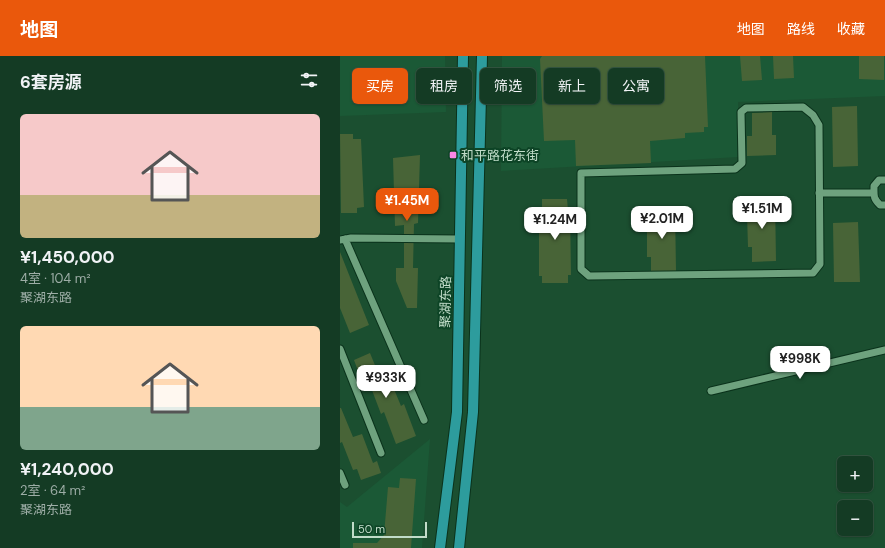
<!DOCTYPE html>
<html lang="zh">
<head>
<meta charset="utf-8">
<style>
  body { margin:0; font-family:"DM Sans","Noto Sans SC",sans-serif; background:#1d422c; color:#f1f3f6; height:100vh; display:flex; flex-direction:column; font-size:15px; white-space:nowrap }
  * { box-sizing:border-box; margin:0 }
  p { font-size:13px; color:#9dada6 }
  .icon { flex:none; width:22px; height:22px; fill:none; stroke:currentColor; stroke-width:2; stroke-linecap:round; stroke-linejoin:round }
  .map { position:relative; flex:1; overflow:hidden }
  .details { display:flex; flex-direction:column; background:#143b24; width:340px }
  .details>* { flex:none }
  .hud { position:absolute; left:12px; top:12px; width:380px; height:36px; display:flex; gap:8px }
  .buttons { position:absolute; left:497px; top:400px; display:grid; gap:8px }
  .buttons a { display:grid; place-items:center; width:36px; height:36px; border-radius:6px; background:#143b24; box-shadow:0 1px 3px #0004,0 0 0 1px #335541; font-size:20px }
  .scale { position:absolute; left:12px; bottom:10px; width:75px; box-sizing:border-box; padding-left:4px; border:2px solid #c1dcc9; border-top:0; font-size:11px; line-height:14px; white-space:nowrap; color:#c1dcc9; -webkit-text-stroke:3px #0d4426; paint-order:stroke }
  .price { position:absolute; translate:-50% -34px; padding:0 9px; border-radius:8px; background:#fff; color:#222; font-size:13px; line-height:26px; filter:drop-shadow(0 1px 2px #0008) }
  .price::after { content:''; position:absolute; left:50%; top:24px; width:12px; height:9px; margin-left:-6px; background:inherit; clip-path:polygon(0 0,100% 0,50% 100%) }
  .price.on { background:#ea580c; color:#fff }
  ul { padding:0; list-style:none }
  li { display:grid; align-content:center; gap:8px; height:212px; padding:0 20px }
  li span { display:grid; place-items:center; height:124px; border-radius:6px; color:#555 }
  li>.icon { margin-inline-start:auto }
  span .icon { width:72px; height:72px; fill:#fffc; stroke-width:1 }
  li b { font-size:17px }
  h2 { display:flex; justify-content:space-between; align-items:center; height:48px; padding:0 20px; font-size:17px }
  .chip { padding:0 14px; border-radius:6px; background:#143b24; box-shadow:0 1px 3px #0004,0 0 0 1px #335541; font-size:14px; line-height:36px }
  .chip.on { background:#ea580c; color:#fff }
  header { display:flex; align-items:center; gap:24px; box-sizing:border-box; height:56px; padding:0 20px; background:#ea580c; color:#fff }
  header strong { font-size:19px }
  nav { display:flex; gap:22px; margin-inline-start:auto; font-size:14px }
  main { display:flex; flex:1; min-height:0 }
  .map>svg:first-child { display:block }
  .built { fill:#1b5936 }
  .building { fill:#486437 }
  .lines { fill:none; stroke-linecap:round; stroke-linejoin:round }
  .minor-casing { stroke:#0a321b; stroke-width:9 }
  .major-casing { stroke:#0a321b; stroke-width:12 }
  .minor { stroke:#6ea27e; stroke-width:7 }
  .major { stroke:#2d9c9d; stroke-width:10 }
  .poi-dot { fill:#fb87e6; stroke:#0d4426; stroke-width:1.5 }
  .labels { text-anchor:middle; stroke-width:4; stroke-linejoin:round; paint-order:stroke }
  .poi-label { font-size:13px; fill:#c1dcc9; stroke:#0d4426; text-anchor:start }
  .street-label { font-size:13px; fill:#c1dcc9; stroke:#0d4426 }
</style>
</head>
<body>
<header>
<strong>地图</strong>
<nav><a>地图</a><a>路线</a><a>收藏</a></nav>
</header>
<main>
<section class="details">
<h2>6套房源<svg class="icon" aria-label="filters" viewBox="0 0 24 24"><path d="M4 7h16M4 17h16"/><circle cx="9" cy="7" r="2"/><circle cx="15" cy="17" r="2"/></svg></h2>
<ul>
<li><span style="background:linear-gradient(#f6c9c9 65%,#c2b280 0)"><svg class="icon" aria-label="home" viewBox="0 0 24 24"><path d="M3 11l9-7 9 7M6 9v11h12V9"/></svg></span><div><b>¥1,450,000</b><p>4室 · 104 m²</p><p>聚湖东路</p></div></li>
<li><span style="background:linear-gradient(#ffd9b3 65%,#7fa58c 0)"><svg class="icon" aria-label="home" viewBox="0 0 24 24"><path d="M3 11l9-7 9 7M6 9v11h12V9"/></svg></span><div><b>¥1,240,000</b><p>2室 · 64 m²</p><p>聚湖东路</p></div></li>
</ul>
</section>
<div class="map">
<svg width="545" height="492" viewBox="0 0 545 492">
  <rect width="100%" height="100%" fill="#1b4f30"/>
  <path class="built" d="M0 0H105L106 56 0 60Z
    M162 0H545V40L398 46V101L161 115Z
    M90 383 82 492H0V446L7 451Z"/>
  <path class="building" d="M202 0H365L368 71H364V76L345 77V82L310 85 311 107 236 110 235 84 204 85 200 3Z
    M400 0H420L422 24 402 25Z
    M433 0H453L454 22 434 23Z
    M519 0H544V24L519 23Z
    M517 50 518 110 493 111 492 51Z
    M432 56V79H436V99L407 100V80H412V57Z
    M0 78H13V83H21L24 151 17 152V157H1Z
    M80 99 78 167 74 168 73 212H78L77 252H67L56 225V212H64V169L55 170 53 102Z
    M435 141 436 205 412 206V191H408L407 158H411V142Z
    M202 143H227L228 154H230L231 219H228V227H202V220H199V151H202Z
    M335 151 336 215 311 216V201H307V168H311L310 152Z
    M518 166 520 226H494L493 167Z
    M0 196 29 269 10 277 0 252Z
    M30 297 41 324 49 321 61 350 64 348 76 380 56 388 44 356 41 358 30 329 24 331 14 304Z
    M0 352H1L13 381 22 378 33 407 37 405 41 417 21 424 17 413 13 414 2 386 0 387Z
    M60 422 76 423 71 492H13V487H37L44 479 48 431 59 432Z"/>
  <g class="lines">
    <g class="minor-casing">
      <path id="minor" d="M463 51 473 59 479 69 480 208 473 217 249 220 241 213V117L395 113 402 107 401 56 406 52Z
        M545 124H539L534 130C534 140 533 142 540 149H545
        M479 137H534
        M5 183 84 364
        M0 184 11 182 119 183
        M0 293 41 397
        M371 335 545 294
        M0 417 5 429"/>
    </g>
    <g class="major-casing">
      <path id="major" d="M100 492 117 356 123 0
        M119 492 133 356 142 0"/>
    </g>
    <use href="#minor" class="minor"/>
    <use href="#major" class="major"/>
  </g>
  <rect class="poi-dot" x="109" y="95" width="8" height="8" rx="2"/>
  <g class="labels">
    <g class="poi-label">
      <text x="121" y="104">和平路花东街</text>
    </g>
    <g class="street-label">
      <text transform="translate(105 246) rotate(-89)" y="5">聚湖东路</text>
    </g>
  </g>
</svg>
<div class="buttons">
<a>+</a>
<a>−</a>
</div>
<div class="scale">50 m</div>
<b class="price on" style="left:67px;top:166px">¥1.45M</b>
<b class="price" style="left:422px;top:174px">¥1.51M</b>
<b class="price" style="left:322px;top:184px">¥2.01M</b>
<b class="price" style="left:215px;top:185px">¥1.24M</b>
<b class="price" style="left:460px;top:324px">¥998K</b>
<b class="price" style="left:46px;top:343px">¥933K</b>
<div class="hud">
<a class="chip on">买房</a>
<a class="chip">租房</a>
<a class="chip">筛选</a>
<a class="chip">新上</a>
<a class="chip">公寓</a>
</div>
</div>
</main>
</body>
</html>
